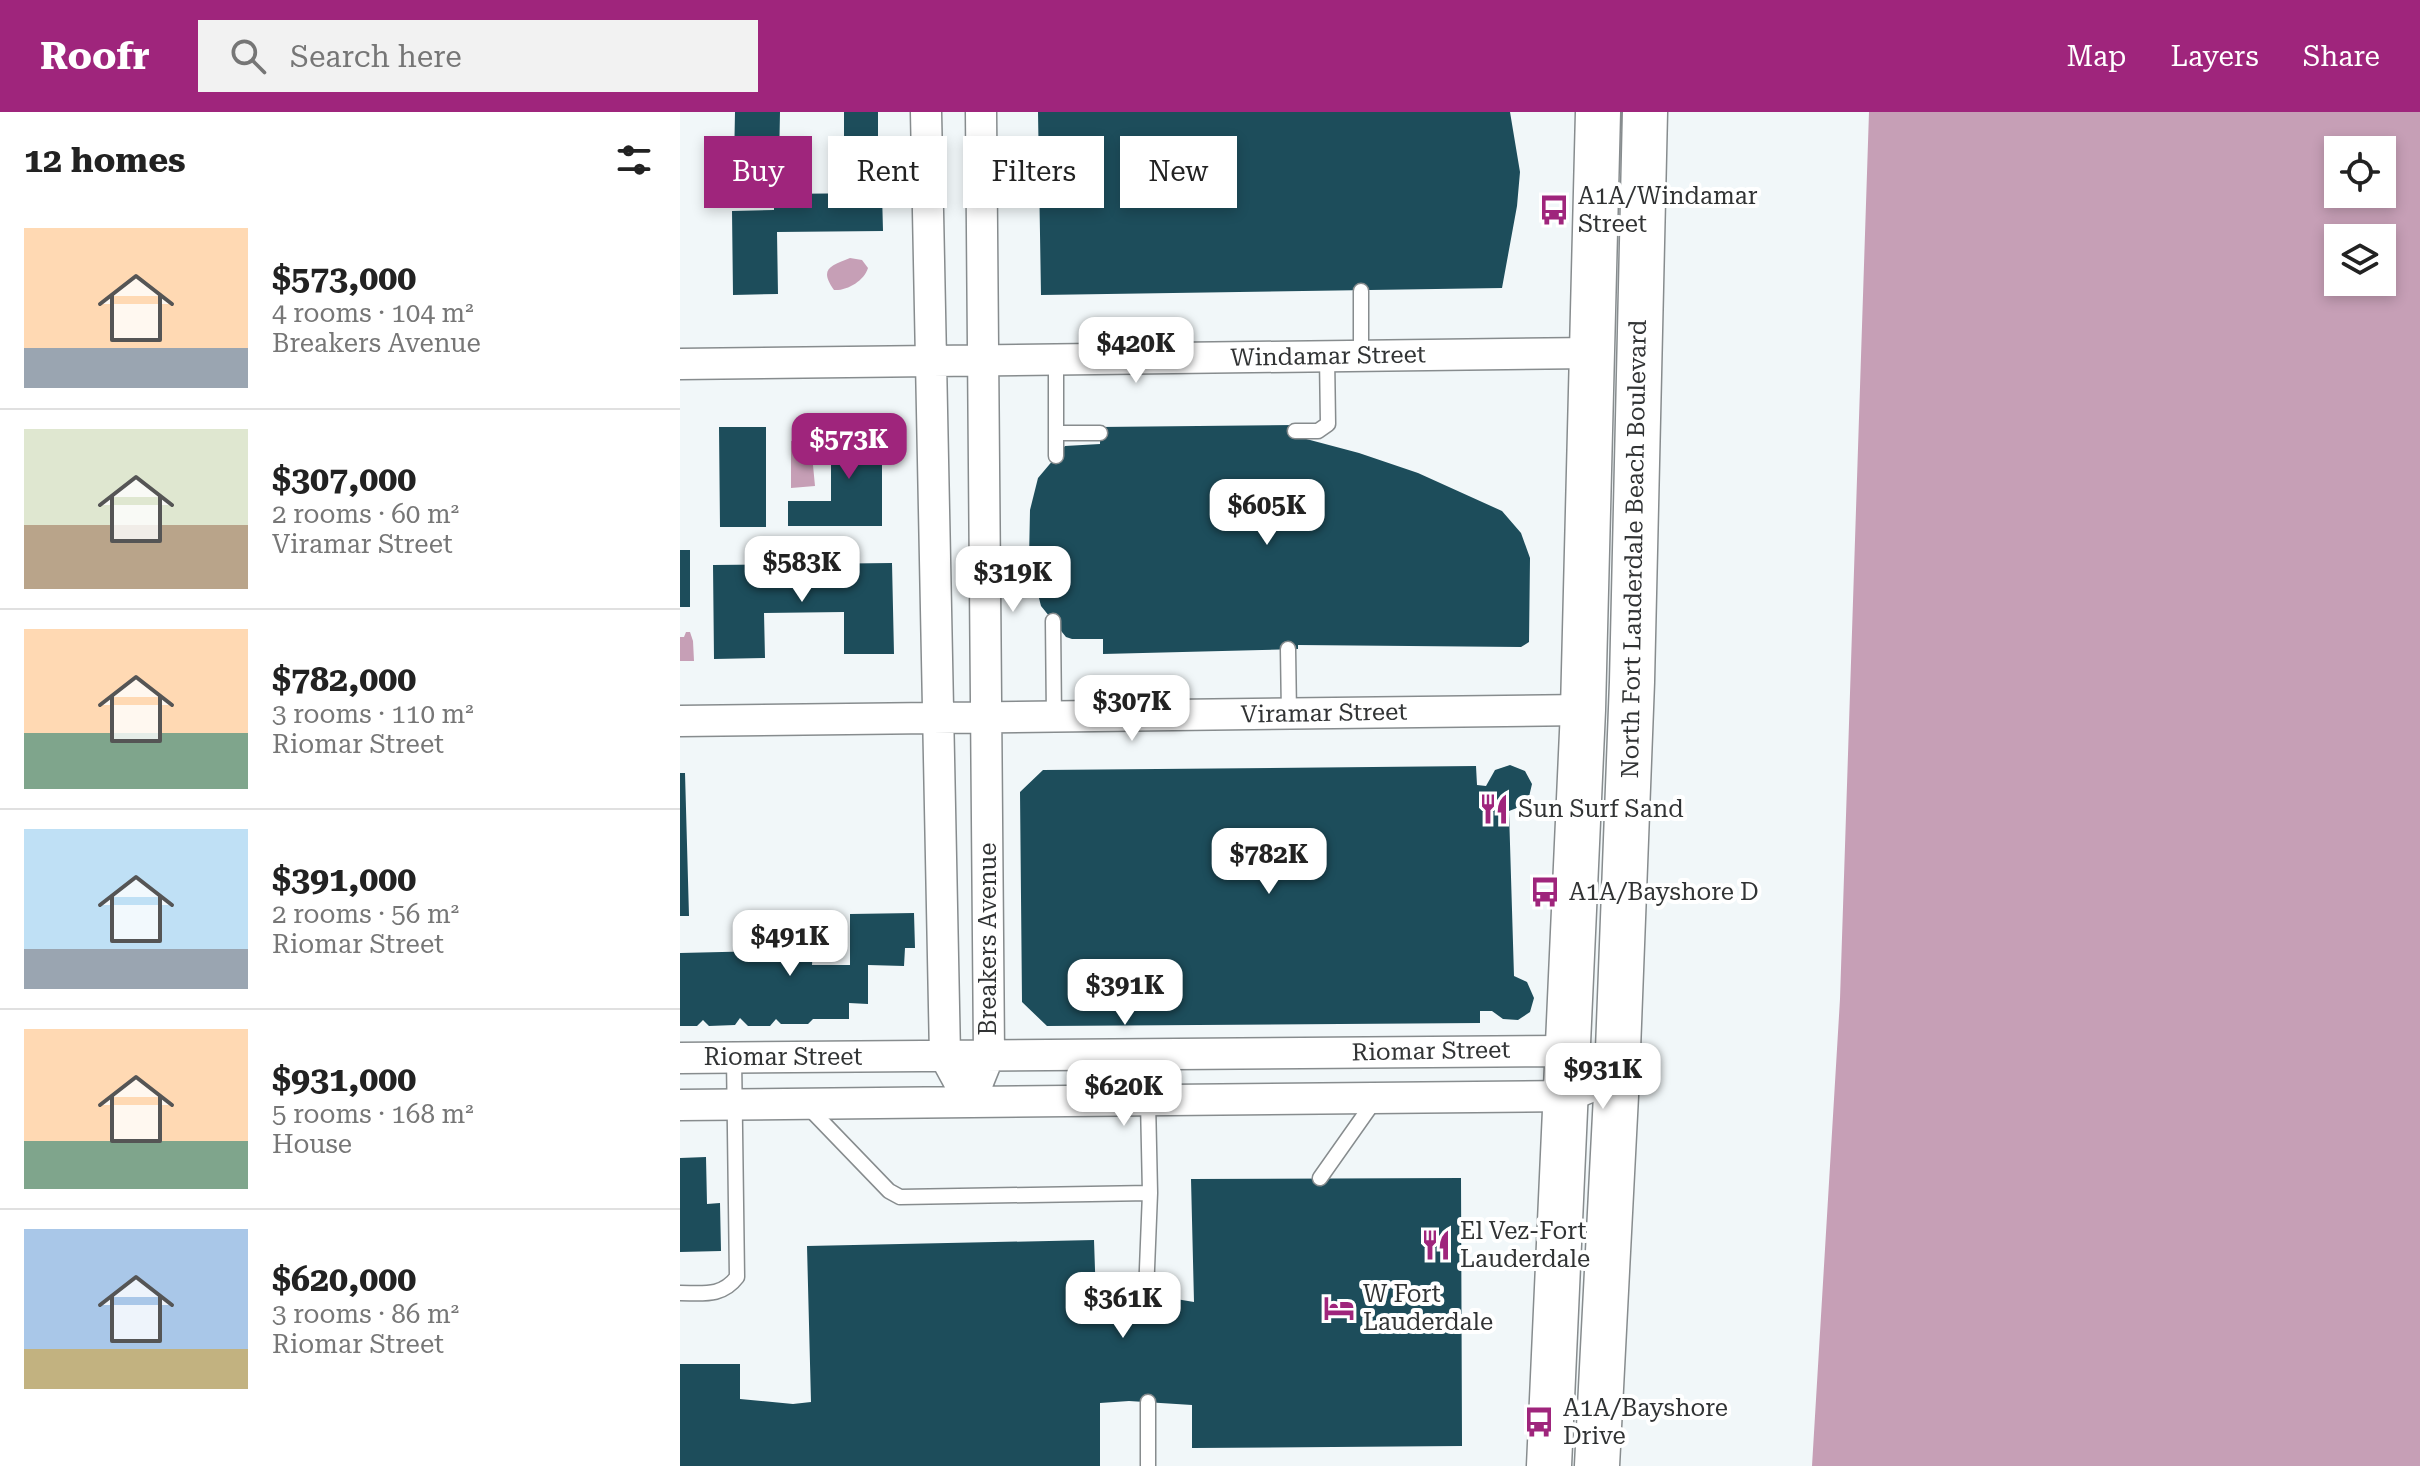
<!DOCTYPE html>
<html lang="en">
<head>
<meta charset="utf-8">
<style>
  body { margin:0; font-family:"Roboto Serif",serif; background:#f2f2f2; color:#222; height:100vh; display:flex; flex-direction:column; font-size:30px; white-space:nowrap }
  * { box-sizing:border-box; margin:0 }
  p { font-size:26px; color:#767676 }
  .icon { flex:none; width:44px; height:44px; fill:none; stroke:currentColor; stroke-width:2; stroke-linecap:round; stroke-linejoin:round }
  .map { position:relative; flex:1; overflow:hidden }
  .sheet { display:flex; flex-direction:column; background:#fff; width:680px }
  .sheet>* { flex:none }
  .guide { position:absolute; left:24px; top:24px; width:760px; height:72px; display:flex; gap:16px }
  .tools { position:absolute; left:1644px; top:24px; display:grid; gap:16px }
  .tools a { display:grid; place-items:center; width:72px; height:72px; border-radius:0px; background:#fff; box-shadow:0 4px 12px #0003; font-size:40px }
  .price { position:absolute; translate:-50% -68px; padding:0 18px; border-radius:16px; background:#fff; color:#222; font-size:26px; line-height:52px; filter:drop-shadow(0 2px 4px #0008) }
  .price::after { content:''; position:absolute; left:50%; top:48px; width:24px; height:18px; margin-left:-12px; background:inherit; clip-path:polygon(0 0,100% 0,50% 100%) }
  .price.on { background:#9f257c; color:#fff }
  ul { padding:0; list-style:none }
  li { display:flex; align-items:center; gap:24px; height:200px; padding:0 24px }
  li+li { border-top:2px solid #e0e0e0 }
  li span { display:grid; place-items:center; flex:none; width:224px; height:160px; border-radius:0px; color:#555 }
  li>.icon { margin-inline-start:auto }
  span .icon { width:96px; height:96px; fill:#fffc; stroke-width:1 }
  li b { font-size:34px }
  h2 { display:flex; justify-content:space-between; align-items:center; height:96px; padding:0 24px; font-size:34px }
  .pill { padding:0 28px; border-radius:0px; background:#fff; box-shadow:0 4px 12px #0003; font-size:28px; line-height:72px }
  .pill.on { background:#9f257c; color:#fff }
  header { display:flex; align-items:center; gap:48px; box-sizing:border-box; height:112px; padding:0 40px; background:#9f257c; color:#fff }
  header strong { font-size:38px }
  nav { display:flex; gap:44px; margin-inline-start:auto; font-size:28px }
  .search { width:560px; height:72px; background:#f2f2f2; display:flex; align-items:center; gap:20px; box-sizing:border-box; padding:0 28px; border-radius:0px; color:#767676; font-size:30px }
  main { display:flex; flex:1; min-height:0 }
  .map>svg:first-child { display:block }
  .water { fill:#c69fb6; fill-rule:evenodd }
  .building { fill:#1d4d5b }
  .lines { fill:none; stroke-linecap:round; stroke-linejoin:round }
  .service-casing { stroke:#878c8e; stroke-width:17 }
  .minor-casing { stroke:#878c8e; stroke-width:33 }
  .primary-casing { stroke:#878c8e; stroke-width:47 }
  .service { stroke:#fff; stroke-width:14 }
  .minor { stroke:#fff; stroke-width:30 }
  .primary { stroke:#fff; stroke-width:44 }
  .labels { text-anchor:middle; stroke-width:8; stroke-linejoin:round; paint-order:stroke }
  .poi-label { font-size:24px; fill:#313334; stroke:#fff; text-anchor:start }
  .street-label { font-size:24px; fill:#313334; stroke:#fff }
</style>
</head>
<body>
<header>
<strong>Roofr</strong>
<div class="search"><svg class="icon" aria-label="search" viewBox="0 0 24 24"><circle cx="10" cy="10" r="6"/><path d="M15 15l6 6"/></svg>Search here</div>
<nav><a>Map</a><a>Layers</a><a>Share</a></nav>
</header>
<main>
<section class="sheet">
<h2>12 homes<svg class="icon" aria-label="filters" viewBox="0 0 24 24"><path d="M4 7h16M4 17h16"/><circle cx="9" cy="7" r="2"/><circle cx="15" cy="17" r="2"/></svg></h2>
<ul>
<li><span style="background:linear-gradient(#ffd9b3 75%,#9aa5b1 0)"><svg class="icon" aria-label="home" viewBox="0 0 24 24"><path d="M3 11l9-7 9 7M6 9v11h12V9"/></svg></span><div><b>$573,000</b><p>4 rooms · 104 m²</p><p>Breakers Avenue</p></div></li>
<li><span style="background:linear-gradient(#dfe7d0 60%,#b9a48a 0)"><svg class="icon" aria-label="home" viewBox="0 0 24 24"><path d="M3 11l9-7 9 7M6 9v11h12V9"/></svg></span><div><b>$307,000</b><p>2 rooms · 60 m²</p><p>Viramar Street</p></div></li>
<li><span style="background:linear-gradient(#ffd9b3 65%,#7fa58c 0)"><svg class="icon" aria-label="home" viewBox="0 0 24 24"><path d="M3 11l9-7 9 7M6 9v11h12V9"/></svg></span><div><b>$782,000</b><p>3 rooms · 110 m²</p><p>Riomar Street</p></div></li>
<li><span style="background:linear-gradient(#bfe0f5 75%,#9aa5b1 0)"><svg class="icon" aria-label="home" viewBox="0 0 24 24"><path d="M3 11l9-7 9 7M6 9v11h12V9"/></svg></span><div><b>$391,000</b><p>2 rooms · 56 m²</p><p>Riomar Street</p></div></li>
<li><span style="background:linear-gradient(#ffd9b3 70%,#7fa58c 0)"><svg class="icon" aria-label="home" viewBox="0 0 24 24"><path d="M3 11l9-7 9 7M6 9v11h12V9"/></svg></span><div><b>$931,000</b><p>5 rooms · 168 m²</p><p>House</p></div></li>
<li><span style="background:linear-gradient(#a9c7e8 75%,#c2b280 0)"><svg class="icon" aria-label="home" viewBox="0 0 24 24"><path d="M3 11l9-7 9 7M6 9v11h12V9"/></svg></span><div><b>$620,000</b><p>3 rooms · 86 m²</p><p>Riomar Street</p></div></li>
</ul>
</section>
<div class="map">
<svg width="1740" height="1354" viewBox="0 0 1740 1354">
  <rect width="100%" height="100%" fill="#f1f7f9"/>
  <path class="water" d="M1189 0H1740V1354H1132L1160 887ZM1658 38H1702V82H1658ZM1658 126H1702V170H1658Z
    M170 146 182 148 188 156C184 169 167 179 154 178 139 157 150 154 170 146Z
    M134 327 132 343 135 374 111 376V329Z
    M6 520H10L13 529 14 549H0V525H4Z"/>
  <path class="building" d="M55 0H100L99 52 54 51Z
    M164 0H198V25L164 24Z
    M358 0H830L840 60 837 94 822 176 361 183Z
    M202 81 203 119 97 120 98 182 53 183 52 99 94 98V82Z
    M202 311V414H108V389H151V312Z
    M615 313V324L679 341 738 361 822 399 841 421 850 446 849 530 841 535 618 533V537L423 542V527H392L386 525 361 494 349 447 350 398 358 366 385 334 420 332V315Z
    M39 315H86V415H40Z
    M0 438H10V495H0Z
    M212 451 214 542H164V500L84 501 85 546 34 547 33 453Z
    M830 653 845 659 852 672 848 689 842 694 829 699 834 864 847 870 854 886 850 900 838 908 823 907 812 899H800V911L367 914 342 890 340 680 363 658 796 654 797 673 806 674 815 658Z
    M0 661H5L9 804H0Z
    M234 801 235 836H225L224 854 188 853V892L169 891V907H133L128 912H101L96 907 90 914H68L60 906 55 913 29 914 23 908 17 914H0V841L133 838 132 853H170V802Z
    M26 1045 27 1092 40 1091 41 1139 0 1140V1046Z
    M781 1066 782 1334 512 1336V1293L449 1289 420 1291V1354H0V1252H60V1287L113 1292 131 1290 127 1134 414 1128 416 1187 466 1182 514 1190 511 1067Z"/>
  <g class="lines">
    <g class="service-casing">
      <path id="service" d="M681 179V243
        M376 247V344
        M615 319H638L648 312 647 244
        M376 321H420
        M373 509 374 606
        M608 537 609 602
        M127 994 209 1079 220 1085 470 1081
        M640 1066 695 988
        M0 1181C23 1181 42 1185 57 1165L54 945
        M466 1182 470 1081 468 989
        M468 1290V1354"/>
    </g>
    <g class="minor-casing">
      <path id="minor" d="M246 0 265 944 290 990
        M0 252 912 241
        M0 609 903 598
        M0 946 890 939 937 964
        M290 990 309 943 301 0
        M0 993 888 984 937 964"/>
    </g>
    <g class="primary-casing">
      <path id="primary" d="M869 1354 903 598 918 0
        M917 1354 937 964 952 570 965 0"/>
    </g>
    <use href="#service" class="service"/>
    <use href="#minor" class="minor"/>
    <use href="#primary" class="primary"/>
  </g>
  <defs>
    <g id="bus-bare" transform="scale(2.4)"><path d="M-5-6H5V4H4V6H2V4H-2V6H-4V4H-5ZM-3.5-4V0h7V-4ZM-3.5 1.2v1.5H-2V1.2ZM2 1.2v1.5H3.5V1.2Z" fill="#9f257c" stroke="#fff" stroke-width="2.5" paint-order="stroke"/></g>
    <g id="restaurant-bare" transform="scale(2.4)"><path d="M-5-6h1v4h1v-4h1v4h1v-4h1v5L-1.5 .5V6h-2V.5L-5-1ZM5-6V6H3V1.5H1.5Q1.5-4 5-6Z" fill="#9f257c" stroke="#fff" stroke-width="2.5" paint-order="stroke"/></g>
    <g id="hotel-bare" transform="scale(2.4)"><path d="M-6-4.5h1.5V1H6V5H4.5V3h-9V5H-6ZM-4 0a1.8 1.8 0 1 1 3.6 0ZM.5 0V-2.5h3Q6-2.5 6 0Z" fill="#9f257c" stroke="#fff" stroke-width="2.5" paint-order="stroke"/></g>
  </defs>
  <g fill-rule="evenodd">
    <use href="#bus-bare" x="874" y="98"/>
    <use href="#restaurant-bare" x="814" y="697"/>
    <use href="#bus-bare" x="865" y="780"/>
    <use href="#restaurant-bare" x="756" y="1133"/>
    <use href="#hotel-bare" x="659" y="1196"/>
    <use href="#bus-bare" x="859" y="1310"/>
  </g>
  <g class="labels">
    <g class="poi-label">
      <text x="898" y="92">A1A/Windamar<tspan x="898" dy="28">Street</tspan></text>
      <text x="838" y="705">Sun Surf Sand</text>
      <text x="889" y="788">A1A/Bayshore D</text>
      <text x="780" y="1127">El Vez-Fort<tspan x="780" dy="28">Lauderdale</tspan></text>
      <text x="683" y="1190">W Fort<tspan x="683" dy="28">Lauderdale</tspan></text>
      <text x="883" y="1304">A1A/Bayshore<tspan x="883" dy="28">Drive</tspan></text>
    </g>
    <g class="street-label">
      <text transform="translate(648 244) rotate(-1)" y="8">Windamar Street</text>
      <text transform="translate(954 437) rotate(-89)" y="8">North Fort Lauderdale Beach Boulevard</text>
      <text transform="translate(644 601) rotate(-1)" y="8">Viramar Street</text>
      <text transform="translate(308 827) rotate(-90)" y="8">Breakers Avenue</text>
      <text transform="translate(751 939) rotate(-1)" y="8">Riomar Street</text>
      <text x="103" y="953">Riomar Street</text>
    </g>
  </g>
</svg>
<div class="tools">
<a><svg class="icon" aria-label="locate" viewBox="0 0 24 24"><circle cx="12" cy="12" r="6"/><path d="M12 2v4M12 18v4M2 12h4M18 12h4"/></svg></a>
<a><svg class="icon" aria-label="layers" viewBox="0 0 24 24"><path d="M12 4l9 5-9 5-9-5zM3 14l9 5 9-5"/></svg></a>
</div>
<b class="price" style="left:456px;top:273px">$420K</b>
<b class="price on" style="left:169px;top:369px">$573K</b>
<b class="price" style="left:587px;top:435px">$605K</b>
<b class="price" style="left:122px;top:492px">$583K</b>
<b class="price" style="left:333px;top:502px">$319K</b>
<b class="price" style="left:452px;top:631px">$307K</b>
<b class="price" style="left:589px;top:784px">$782K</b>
<b class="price" style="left:110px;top:866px">$491K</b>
<b class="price" style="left:445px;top:915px">$391K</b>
<b class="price" style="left:923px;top:999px">$931K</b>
<b class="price" style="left:444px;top:1016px">$620K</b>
<b class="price" style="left:443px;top:1228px">$361K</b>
<div class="guide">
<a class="pill on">Buy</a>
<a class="pill">Rent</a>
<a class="pill">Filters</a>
<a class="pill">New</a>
</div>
</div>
</main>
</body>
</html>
